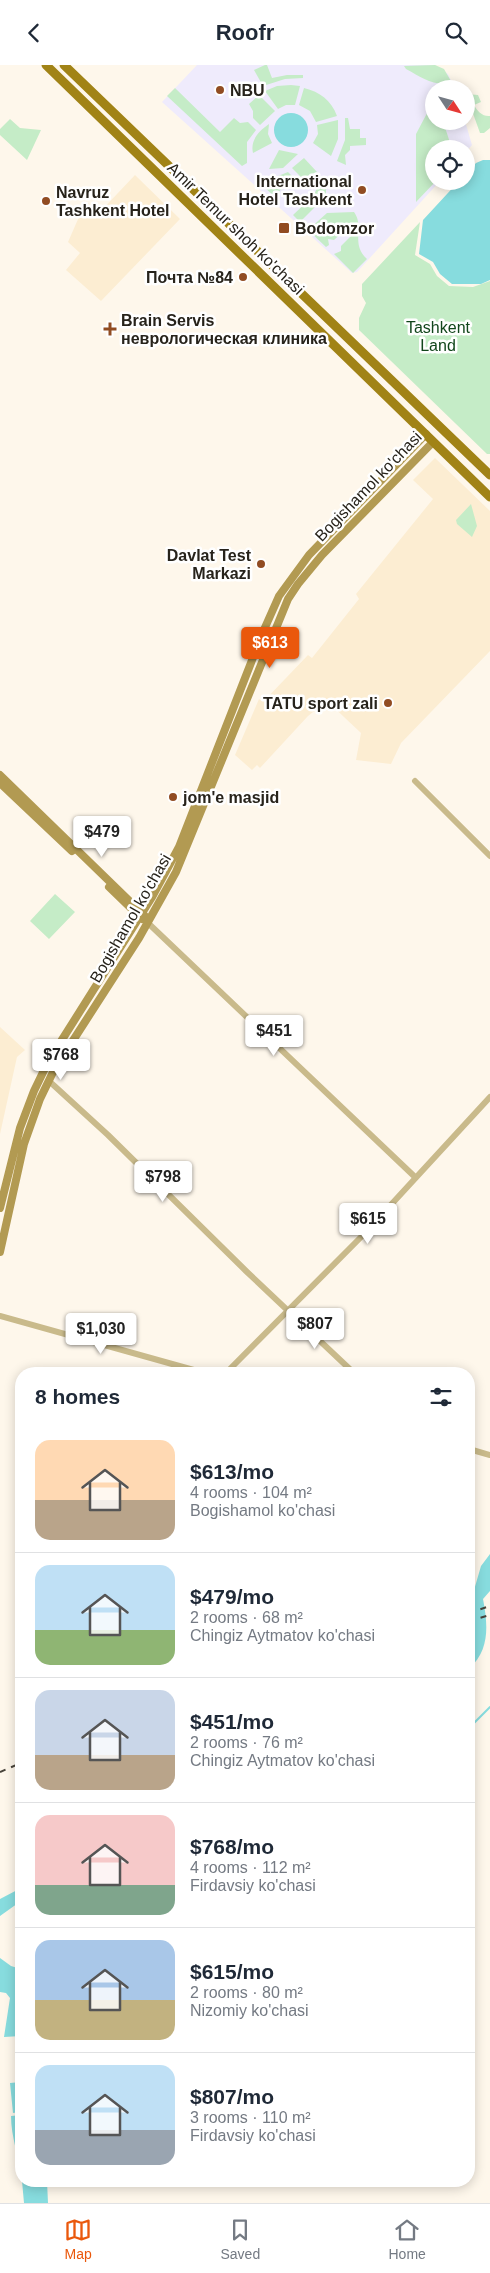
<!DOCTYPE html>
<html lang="en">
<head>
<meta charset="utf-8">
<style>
  body { margin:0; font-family:Helvetica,sans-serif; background:#f2f2f3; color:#1f2937; height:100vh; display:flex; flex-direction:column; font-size:19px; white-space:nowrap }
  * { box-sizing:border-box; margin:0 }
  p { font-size:16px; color:#747a83 }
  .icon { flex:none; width:28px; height:28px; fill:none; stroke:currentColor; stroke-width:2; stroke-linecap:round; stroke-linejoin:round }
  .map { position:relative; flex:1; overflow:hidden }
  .panel { position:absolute; left:15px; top:1302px; width:460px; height:820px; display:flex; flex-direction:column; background:#fff; border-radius:20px; box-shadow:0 2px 12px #0003 }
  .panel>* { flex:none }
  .needle { width:32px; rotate:126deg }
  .buttons { position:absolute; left:425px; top:15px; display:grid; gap:10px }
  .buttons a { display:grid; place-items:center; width:50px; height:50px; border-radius:50%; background:#fff; box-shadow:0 2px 12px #0003; font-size:25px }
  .price { position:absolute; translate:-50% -42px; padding:0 11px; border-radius:5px; background:#fff; color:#222; font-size:16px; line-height:32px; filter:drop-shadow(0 1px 2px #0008) }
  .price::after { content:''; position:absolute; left:50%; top:30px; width:15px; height:11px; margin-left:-8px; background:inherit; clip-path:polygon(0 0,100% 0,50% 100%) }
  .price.selected { background:#ea580c; color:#fff }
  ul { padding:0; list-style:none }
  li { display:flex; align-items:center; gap:15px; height:125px; padding:0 20px }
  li+li { border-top:1px solid #e0e1e3 }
  li span { display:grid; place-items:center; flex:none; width:140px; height:100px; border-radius:15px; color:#555 }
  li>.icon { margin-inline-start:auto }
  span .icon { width:60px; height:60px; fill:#fffc; stroke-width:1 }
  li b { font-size:21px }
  h2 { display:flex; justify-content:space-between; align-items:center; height:60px; padding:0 20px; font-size:21px }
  header { display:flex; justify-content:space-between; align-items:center; height:65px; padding:0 20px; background:#fff; font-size:22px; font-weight:700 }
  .tab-bar { display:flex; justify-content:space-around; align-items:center; height:70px; border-top:1px solid #e0e1e3; background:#fff; font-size:14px; color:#747a83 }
  .tab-bar a { display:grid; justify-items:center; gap:2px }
  .tab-bar .selected { color:#ea580c }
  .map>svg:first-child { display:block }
  .commercial { fill:#efebfc }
  .built { fill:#fcedd2 }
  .green { fill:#c5ecc7 }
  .water { fill:#87dcde }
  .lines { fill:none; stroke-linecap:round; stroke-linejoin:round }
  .stream { stroke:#87dcde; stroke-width:2 }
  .tertiary { stroke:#c9ba8b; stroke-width:6 }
  .secondary { stroke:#b29a52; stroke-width:8 }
  .primary { stroke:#a18316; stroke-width:9 }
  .rail { stroke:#48443b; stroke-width:2; stroke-dasharray:6 6; stroke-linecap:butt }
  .poi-dot { fill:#914c22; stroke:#fff; stroke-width:2 }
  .labels { text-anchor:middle; stroke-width:5; stroke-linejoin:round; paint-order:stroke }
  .poi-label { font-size:16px; font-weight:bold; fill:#27231b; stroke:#fff; text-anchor:start }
  .street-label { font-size:16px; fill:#27231b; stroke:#fff }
  .park-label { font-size:16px; fill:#11461b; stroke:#fff }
</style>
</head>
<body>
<header><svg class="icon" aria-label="back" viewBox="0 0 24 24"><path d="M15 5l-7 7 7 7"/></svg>Roofr<svg class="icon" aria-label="search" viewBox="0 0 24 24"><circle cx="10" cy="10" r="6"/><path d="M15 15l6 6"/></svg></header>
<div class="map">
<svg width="490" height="2138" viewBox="0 0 490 2138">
  <rect width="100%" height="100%" fill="#fef7eb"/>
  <path class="commercial" d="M197 0H435L448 9 455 24H434V56H465L472 80 466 87V84H434V116H440L357 207 352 208 162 37Z"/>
  <path class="built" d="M135 110 180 154 101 236 66 205 80 188 68 177 86 136 99 148Z
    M435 393 490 446V586L401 678 391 699 356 695 361 668 327 636 308 651 260 703 257 700 252 705 235 690 259 634 263 637 308 590 312 593 359 534 356 529 433 434 413 415Z
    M0 962 25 985 17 992 0 1069Z"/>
  <path class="green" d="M265 0H267L272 13 287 10H303V13L285 14 263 21 254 5Z
    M435 0 444 4 452 18C434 22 421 12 406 4L404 1Z
    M291 20 300 21 295 40H286L278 44 265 26 277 21Z
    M175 23 220 67 234 53 240 58 248 57 256 65 247 77V98L242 101 167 31Z
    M304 23C320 27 331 35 337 51L316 57 310 46 299 40Z
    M466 29 478 30 481 37 474 40C477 46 483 52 490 51V63L484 68H480Z
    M259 30 275 46 260 60 253 53V46L249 39Z
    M434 35V56H443L452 84H434V116H436L416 137V69Z
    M345 53H348L350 64H360V73H366V80L350 81V85L345 90 346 100 337 96 345 75Z
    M10 54 20 63 41 65 27 95 0 70V64Z
    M338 55V74L331 91 313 78 318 69 317 60Z
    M269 59 268 69 272 78 253 88C250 75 259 66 269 59Z
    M279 85 298 89 283 103 269 104Z
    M304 93 317 107 302 113 292 103Z
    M288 107 294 113 274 131 264 122 267 111H278Z
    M322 111 327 115 325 137 316 141 300 157 293 150 314 130Z
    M354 147C365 162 350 179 367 194L353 208 334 189 341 186V181L354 168 348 162 334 175 328 174 329 180 326 182 308 165 327 148Z
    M420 157 415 190 430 199 437 211 449 221 473 222 490 216V389H487L359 265V253L366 238 362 231V219Z
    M471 439 477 461 472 472 457 459 456 455Z
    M55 829 75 847 49 874 30 856Z"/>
  <path class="water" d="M274 65a17 17 0 1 1 34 0a17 17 0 1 1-34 0Z
    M483 95H490V215L481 219H452L440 209 433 197 419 189 423 155 459 116H466V109L476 98Z
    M490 1489V1526L483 1534C488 1560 490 1585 469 1604V1575L472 1567V1532L481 1501Z
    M21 1823V1836L0 1851V1834Z
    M0 1893 11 1901 21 1904V1971L4 1972 10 1933 6 1928 0 1927Z
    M21 2017 20 2047 13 2048 10 2018Z
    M21 2050V2113C19 2091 11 2072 11 2051Z
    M22 2116H47L48 2138H24Z"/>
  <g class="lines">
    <path class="stream" d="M469 1663 490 1642"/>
    <path class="tertiary" d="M415 716 490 791
      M148 858 415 1112
      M49 1016 108 1070 246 1206 355 1309
      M0 1251 208 1309
      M225 1309 365 1168 490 1032
      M469 1384 490 1390"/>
    <path class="secondary" d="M0 710 145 851
      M0 718 72 786
      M109 822 142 854
      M0 1143 20 1063 34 1026 48 997 152 832 179 782 263 567 279 531 309 490 426 369
      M0 1187 24 1079 40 1034 54 1005 139 873 176 807 288 534 298 519 322 490 433 377"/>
    <path class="primary" d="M46 0 490 432
      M64 0 490 410"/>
    <path class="rail" d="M469 1548 490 1541
      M469 1556 490 1550
      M0 1707 21 1698"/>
  </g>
  <g class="poi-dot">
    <circle cx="220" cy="25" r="5"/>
    <circle cx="362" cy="125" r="5"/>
    <circle cx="46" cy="136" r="5"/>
    <rect x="278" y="157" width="12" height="12" rx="2.5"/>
    <circle cx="243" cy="212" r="5"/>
    <path d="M107.5 256.5h5v5h5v5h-5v5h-5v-5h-5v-5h5z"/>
    <circle cx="261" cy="499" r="5"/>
    <circle cx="388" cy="638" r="5"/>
    <circle cx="173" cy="732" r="5"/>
  </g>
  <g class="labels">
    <g class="poi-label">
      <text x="230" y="31">NBU</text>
      <text x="352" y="122" text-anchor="end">International<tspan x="352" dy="18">Hotel Tashkent</tspan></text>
      <text x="56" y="133">Navruz<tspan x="56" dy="18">Tashkent Hotel</tspan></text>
      <text x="295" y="169">Bodomzor</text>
      <text x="233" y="218" text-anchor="end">Почта №84</text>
      <text x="121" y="261">Brain Servis<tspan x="121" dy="18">неврологическая клиника</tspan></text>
      <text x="251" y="496" text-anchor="end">Davlat Test<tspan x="251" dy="18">Markazi</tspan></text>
      <text x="378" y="644" text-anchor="end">TATU sport zali</text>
      <text x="183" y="738">jom'e masjid</text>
    </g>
    <g class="street-label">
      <text transform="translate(236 163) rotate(44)" y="6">Amir Temur shoh ko'chasi</text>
      <text transform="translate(368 421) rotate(-46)" y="6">Bogishamol ko'chasi</text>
      <text transform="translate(130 853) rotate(-60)" y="6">Bogishamol ko'chasi</text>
    </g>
    <g class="park-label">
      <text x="438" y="268">Tashkent<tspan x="438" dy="18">Land</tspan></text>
    </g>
  </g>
</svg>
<div class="buttons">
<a><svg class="needle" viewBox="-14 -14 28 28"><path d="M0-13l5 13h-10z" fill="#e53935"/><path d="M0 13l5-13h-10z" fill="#747a83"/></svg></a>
<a><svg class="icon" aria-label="locate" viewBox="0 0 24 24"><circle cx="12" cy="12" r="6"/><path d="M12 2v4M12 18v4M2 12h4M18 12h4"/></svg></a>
</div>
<b class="price selected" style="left:270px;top:604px">$613</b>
<b class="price" style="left:102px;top:793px">$479</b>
<b class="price" style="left:274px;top:992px">$451</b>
<b class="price" style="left:61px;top:1016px">$768</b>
<b class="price" style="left:163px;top:1138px">$798</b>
<b class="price" style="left:368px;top:1180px">$615</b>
<b class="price" style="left:315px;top:1285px">$807</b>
<b class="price" style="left:101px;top:1290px">$1,030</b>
<section class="panel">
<h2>8 homes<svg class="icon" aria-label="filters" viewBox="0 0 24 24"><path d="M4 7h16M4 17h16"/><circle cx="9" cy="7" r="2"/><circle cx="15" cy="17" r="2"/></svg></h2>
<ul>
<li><span style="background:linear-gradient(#ffd9b3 60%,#b9a48a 0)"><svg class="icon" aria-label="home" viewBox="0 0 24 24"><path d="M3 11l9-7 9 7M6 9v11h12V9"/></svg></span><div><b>$613/mo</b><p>4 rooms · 104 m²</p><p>Bogishamol ko'chasi</p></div></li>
<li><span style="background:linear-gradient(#bfe0f5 65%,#8fb573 0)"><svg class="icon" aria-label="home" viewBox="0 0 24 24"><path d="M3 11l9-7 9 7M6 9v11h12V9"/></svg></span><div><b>$479/mo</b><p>2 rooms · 68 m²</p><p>Chingiz Aytmatov ko'chasi</p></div></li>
<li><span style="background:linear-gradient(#c9d6e8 65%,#b9a48a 0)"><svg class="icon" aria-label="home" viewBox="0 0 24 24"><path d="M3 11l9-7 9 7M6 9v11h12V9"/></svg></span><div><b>$451/mo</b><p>2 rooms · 76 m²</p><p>Chingiz Aytmatov ko'chasi</p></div></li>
<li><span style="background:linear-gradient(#f6c9c9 70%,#7fa58c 0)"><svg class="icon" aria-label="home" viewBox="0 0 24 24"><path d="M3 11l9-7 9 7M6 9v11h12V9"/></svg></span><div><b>$768/mo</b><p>4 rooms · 112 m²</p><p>Firdavsiy ko'chasi</p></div></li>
<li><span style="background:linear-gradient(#a9c7e8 60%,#c2b280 0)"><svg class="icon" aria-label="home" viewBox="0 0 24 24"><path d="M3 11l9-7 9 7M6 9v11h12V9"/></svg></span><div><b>$615/mo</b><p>2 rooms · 80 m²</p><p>Nizomiy ko'chasi</p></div></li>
<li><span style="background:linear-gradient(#bfe0f5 65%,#9aa5b1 0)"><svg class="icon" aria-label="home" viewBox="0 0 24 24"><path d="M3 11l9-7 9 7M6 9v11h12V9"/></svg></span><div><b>$807/mo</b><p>3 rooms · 110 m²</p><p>Firdavsiy ko'chasi</p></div></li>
</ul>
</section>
</div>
<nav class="tab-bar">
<a class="selected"><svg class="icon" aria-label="map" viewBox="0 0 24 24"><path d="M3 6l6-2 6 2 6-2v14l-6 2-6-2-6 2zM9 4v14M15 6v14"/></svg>Map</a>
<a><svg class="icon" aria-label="saved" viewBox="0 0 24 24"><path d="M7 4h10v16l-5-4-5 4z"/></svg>Saved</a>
<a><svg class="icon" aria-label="home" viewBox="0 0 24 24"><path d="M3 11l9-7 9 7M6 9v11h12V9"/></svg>Home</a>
</nav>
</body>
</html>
